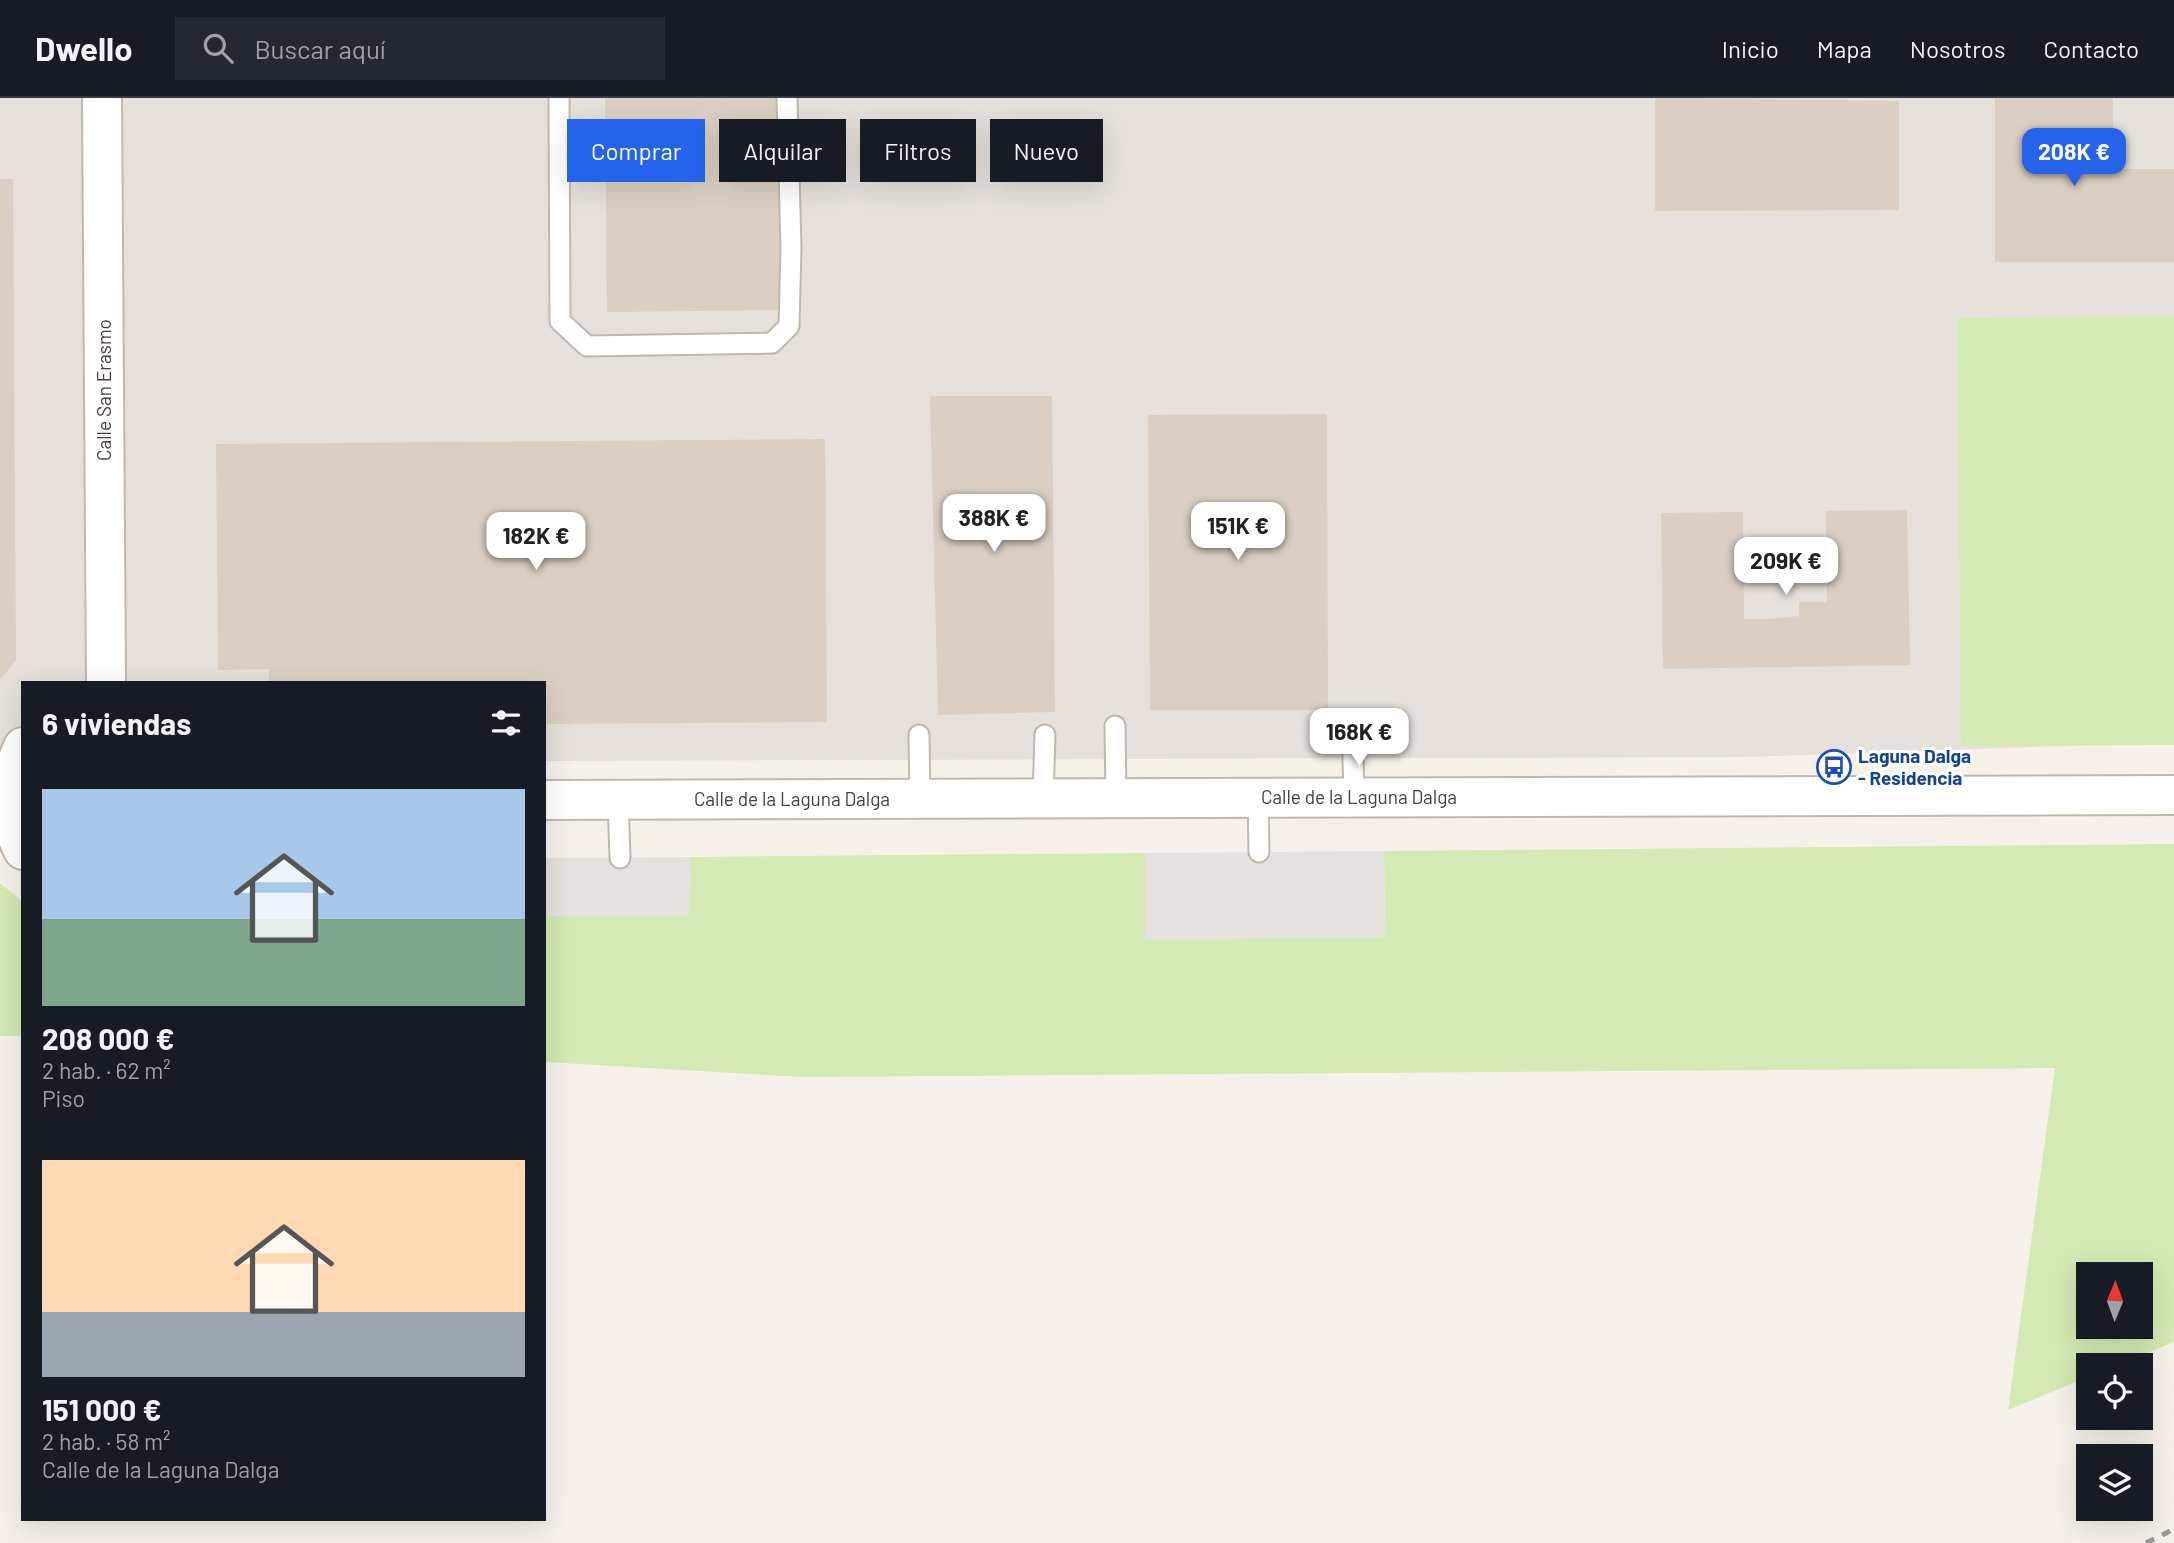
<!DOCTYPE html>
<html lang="es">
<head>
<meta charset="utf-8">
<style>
  body { margin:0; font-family:Barlow,sans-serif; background:#242831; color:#f1f3f6; height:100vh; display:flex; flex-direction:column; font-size:26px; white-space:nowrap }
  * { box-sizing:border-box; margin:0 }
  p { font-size:23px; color:#9ea1a6 }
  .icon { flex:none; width:38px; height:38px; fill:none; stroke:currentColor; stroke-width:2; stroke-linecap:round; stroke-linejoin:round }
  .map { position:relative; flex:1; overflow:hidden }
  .details { position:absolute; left:21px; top:583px; width:525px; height:840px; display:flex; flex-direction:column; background:#171b24; border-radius:0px; box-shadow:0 7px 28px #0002 }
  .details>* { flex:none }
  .hud { position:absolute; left:567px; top:21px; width:665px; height:63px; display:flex; gap:14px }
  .needle { width:46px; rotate:1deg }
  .controls { position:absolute; left:2076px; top:1164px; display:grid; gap:14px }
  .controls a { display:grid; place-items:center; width:77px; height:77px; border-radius:0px; background:#171b24; box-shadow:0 7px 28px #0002; font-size:35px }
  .price { position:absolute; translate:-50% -60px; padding:0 16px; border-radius:14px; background:#fff; color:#222; font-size:23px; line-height:46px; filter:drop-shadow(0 2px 4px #0008) }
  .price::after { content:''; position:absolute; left:50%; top:42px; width:21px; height:16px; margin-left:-10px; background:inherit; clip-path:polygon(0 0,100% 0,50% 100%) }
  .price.current { background:#2563eb; color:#fff }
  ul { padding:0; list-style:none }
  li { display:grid; align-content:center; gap:14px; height:371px; padding:0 21px }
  li span { display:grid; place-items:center; height:217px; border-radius:0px; color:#555 }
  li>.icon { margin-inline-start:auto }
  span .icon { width:126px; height:126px; fill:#fffc; stroke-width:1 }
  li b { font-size:30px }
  h2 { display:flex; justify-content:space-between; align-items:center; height:84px; padding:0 21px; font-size:30px }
  .pill { padding:0 24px; border-radius:0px; background:#171b24; box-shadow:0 7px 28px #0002; font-size:24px; line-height:63px }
  .pill.current { background:#2563eb; color:#fff }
  header { display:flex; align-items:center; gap:42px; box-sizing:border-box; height:98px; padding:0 35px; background:#171b24; border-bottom:2px solid #363941 }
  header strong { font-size:33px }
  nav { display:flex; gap:38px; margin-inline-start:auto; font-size:24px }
  .search { width:490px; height:63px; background:#242831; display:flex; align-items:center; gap:18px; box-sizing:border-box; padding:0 24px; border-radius:0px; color:#9ea1a6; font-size:26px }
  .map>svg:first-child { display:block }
  .industrial { fill:#e5e0db }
  .green { fill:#d4e9b3; fill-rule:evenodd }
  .parking { fill:#e4e1de }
  .building { fill:#dacfc2 }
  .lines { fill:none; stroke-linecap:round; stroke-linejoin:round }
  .service-casing { stroke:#c1b8ac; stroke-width:23 }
  .minor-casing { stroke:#c1b8ac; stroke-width:42 }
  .service { stroke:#fff; stroke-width:19 }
  .minor { stroke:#fff; stroke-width:38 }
  .rail { stroke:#999; stroke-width:5; stroke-dasharray:9 9; stroke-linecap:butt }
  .labels { text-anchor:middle; stroke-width:6; stroke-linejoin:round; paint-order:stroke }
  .street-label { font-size:19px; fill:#494138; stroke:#fff }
  .transit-label { font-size:19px; font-weight:bold; fill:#164399; stroke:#fff; text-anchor:start }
</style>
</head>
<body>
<header>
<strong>Dwello</strong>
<div class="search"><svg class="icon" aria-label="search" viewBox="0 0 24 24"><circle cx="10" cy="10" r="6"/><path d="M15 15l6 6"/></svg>Buscar aquí</div>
<nav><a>Inicio</a><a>Mapa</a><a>Nosotros</a><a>Contacto</a></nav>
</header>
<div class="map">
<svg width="2174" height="1445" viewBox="0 0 2174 1445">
  <rect width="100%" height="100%" fill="#f5f1ea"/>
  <path class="industrial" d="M0 0H2174V644L1746 659 544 663V584H23V663H0Z"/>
  <path class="green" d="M2174 218V647L1961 648 1957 220Z
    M2174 746V1244L2118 1267H2088V1279L2008 1312 2055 970 802 979 544 964V818H689L690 759 1145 755V841L1385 839 1384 753ZM2088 1176H2140V1228H2088Z
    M0 785 23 804V938H0Z"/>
  <path class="parking" d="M1384 753 1385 839 1145 841V755Z
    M690 759 689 818H544V760Z"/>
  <path class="building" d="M605 0H779L782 212 607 214Z
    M1655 0 1899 3V112L1655 113Z
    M1995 0H2113V71H2174V164H1995Z
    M0 81H13L16 562 0 582Z
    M930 298H1052L1055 614 938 617Z
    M1327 316 1328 612H1150L1148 317Z
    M825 341 827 624 544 626V584H269V571L218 572 216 346Z
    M1907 412 1910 567 1663 571 1661 415 1743 414 1744 521H1770L1799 518V504H1827L1826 413Z"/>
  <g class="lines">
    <g class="service-casing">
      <path id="service" d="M559 0 560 223 587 248 772 245 789 228 791 150 787 0
        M1352 622 1354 699
        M1115 628 1116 700
        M919 637 920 701
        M1258 699 1259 754
        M1043 701 1045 637
        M618 702 620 760"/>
    </g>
    <g class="minor-casing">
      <path id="minor" d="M102 0 106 584
        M23 649C7 683 6 719 23 752
        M544 702 2174 697"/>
    </g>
    <use href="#service" class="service"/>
    <use href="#minor" class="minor"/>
    <path class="rail" d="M2146 1445 2174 1431"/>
  </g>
  <defs>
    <g id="bus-ring" transform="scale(1.75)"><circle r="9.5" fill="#fff" stroke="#1a4fb4" stroke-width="1.5"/><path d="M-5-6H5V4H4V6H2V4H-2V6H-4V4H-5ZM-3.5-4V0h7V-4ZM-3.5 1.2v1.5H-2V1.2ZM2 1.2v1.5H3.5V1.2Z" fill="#1a4fb4"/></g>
  </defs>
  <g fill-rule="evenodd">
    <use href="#bus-ring" x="1834" y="669"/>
  </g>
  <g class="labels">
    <g class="street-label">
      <text transform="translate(104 292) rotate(-90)" y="7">Calle San Erasmo</text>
      <text x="1359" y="706">Calle de la Laguna Dalga</text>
      <text x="792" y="708">Calle de la Laguna Dalga</text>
    </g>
    <g class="transit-label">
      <text x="1858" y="665">Laguna Dalga<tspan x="1858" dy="22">- Residencia</tspan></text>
    </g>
  </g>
</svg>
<div class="controls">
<a><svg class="needle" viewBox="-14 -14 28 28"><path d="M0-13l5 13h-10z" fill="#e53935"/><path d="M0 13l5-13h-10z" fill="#9ea1a6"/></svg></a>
<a><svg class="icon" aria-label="locate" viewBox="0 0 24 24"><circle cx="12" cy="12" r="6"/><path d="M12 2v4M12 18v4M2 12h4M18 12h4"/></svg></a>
<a><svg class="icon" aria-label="layers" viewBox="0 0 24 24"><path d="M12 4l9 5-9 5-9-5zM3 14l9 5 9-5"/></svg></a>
</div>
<b class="price current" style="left:2074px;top:90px">208K €</b>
<b class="price" style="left:994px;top:456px">388K €</b>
<b class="price" style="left:1238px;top:464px">151K €</b>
<b class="price" style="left:536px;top:474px">182K €</b>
<b class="price" style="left:1786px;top:499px">209K €</b>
<b class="price" style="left:1359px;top:670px">168K €</b>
<div class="hud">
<a class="pill current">Comprar</a>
<a class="pill">Alquilar</a>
<a class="pill">Filtros</a>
<a class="pill">Nuevo</a>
</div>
<section class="details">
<h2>6 viviendas<svg class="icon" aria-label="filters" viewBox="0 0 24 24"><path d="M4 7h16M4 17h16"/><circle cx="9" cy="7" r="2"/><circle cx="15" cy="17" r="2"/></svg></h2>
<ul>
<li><span style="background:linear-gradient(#a9c7e8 60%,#7fa58c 0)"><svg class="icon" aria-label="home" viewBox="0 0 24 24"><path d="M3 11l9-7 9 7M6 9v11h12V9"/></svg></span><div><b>208 000 €</b><p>2 hab. · 62 m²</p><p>Piso</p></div></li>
<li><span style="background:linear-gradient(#ffd9b3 70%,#9aa5b1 0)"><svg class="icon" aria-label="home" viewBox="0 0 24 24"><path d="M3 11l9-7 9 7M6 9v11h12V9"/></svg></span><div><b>151 000 €</b><p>2 hab. · 58 m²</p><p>Calle de la Laguna Dalga</p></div></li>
</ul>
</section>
</div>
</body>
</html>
